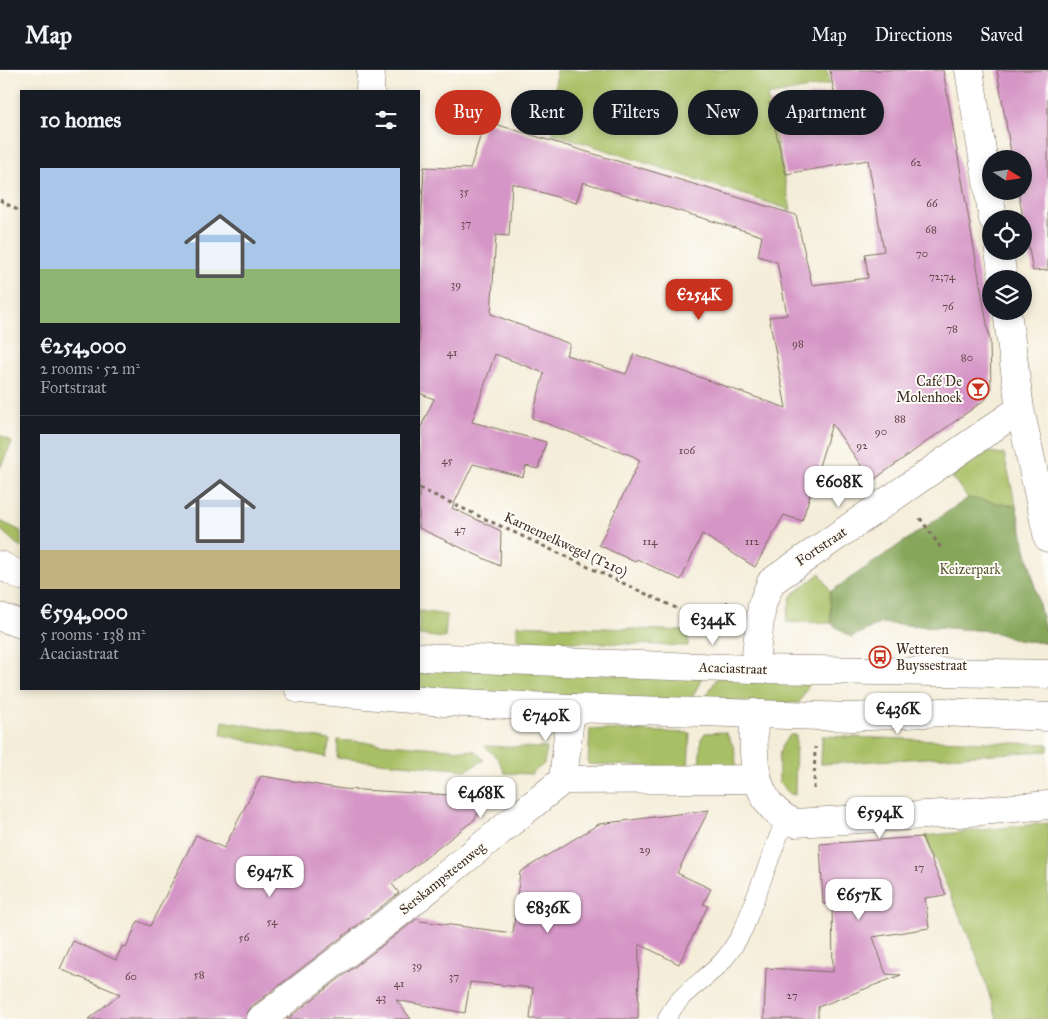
<!DOCTYPE html>
<html lang="en">
<head>
<meta charset="utf-8">
<style>
  body { margin:0; font-family:"IM FELL Great Primer",serif; background:#20242c; color:#f1f3f6; height:100vh; display:flex; flex-direction:column; font-size:19px; white-space:nowrap }
  * { box-sizing:border-box; margin:0 }
  p { font-size:16px; color:#9ea1a6 }
  .icon { flex:none; width:28px; height:28px; fill:none; stroke:currentColor; stroke-width:2; stroke-linecap:round; stroke-linejoin:round }
  .map { position:relative; flex:1; overflow:hidden }
  .sheet { position:absolute; left:20px; top:20px; width:400px; height:600px; display:flex; flex-direction:column; background:#171b24; border-radius:0px; box-shadow:0 2px 8px #0003 }
  .sheet>* { flex:none }
  .banner { position:absolute; left:435px; top:20px; width:475px; height:45px; display:flex; gap:10px }
  .needle { width:32px; rotate:102deg }
  .buttons { position:absolute; left:982px; top:80px; display:grid; gap:10px }
  .buttons a { display:grid; place-items:center; width:50px; height:50px; border-radius:50%; background:#171b24; box-shadow:0 2px 8px #0003; font-size:25px }
  .price { position:absolute; translate:-50% -42px; padding:0 11px; border-radius:10px; background:#fff; color:#222; font-size:16px; line-height:32px; filter:drop-shadow(0 1px 2px #0008) }
  .price::after { content:''; position:absolute; left:50%; top:30px; width:15px; height:11px; margin-left:-8px; background:inherit; clip-path:polygon(0 0,100% 0,50% 100%) }
  .price.current { background:#c8321e; color:#fff }
  ul { padding:0; list-style:none }
  li { display:grid; align-content:center; gap:10px; height:265px; padding:0 20px }
  li+li { border-top:1px solid #363941 }
  li span { display:grid; place-items:center; height:155px; border-radius:0px; color:#555 }
  li>.icon { margin-inline-start:auto }
  span .icon { width:90px; height:90px; fill:#fffc; stroke-width:1 }
  li b { font-size:21px }
  h2 { display:flex; justify-content:space-between; align-items:center; height:60px; padding:0 20px; font-size:21px }
  .chip { padding:0 18px; border-radius:22px; background:#171b24; box-shadow:0 2px 8px #0003; font-size:18px; line-height:45px }
  .chip.current { background:#c8321e; color:#fff }
  header { display:flex; align-items:center; gap:30px; box-sizing:border-box; height:70px; padding:0 25px; background:#171b24; border-bottom:1px solid #363941 }
  header strong { font-size:24px }
  nav { display:flex; gap:28px; margin-inline-start:auto; font-size:18px }
  .map>svg:first-child { display:block }
  .green { fill:#a8c065; stroke:#727542 }
  .forest { fill:#86a65a; stroke:#60683c }
  .building { fill:#d595c6; fill-rule:evenodd }
  .lines { fill:none; stroke-linecap:round; stroke-linejoin:round }
  .service-casing { stroke:#7c6e5f; stroke-width:19 }
  .minor-casing { stroke:#7c6e5f; stroke-width:29 }
  .secondary-casing { stroke:#7c6e5f; stroke-width:29 }
  .path { stroke:#7c6e5f; stroke-width:3; stroke-dasharray:4 4; stroke-linecap:butt }
  .service { stroke:#fff; stroke-width:18 }
  .minor { stroke:#fff; stroke-width:28 }
  .secondary { stroke:#fff; stroke-width:28 }
  .labels { text-anchor:middle; stroke-width:4; stroke-linejoin:round; paint-order:stroke }
  .number-label { font-size:11px; fill:#624548 }
  .poi-label { font-size:14px; fill:#3b2a1e; stroke:#fdfcf7; text-anchor:end }
  .street-label { font-size:14px; fill:#3b2a1e; stroke:#fdfcf7 }
  .park-label { font-size:14px; fill:#5c5733; stroke:#fdfcf7 }
</style>
</head>
<body>
<header>
<strong>Map</strong>
<nav><a>Map</a><a>Directions</a><a>Saved</a></nav>
</header>
<div class="map">
<svg width="1048" height="949" viewBox="0 0 1048 949">
  <rect width="100%" height="100%" fill="#fdfcf7"/>
  <filter id="ink" filterUnits="userSpaceOnUse"><feTurbulence type="fractalNoise" baseFrequency=".02" numOctaves="2"/><feDisplacementMap in="SourceGraphic" scale="10" xChannelSelector="R" yChannelSelector="G"/><feConvolveMatrix kernelMatrix="1 2 1 2 8 2 1 2 1" color-interpolation-filters="sRGB"/></filter>
  <filter id="wash" filterUnits="userSpaceOnUse"><feTurbulence type="fractalNoise" baseFrequency=".0096" numOctaves="4" result="noise"/><feDisplacementMap in="SourceGraphic" scale="20" xChannelSelector="R" yChannelSelector="G"/><feGaussianBlur stdDeviation="1.12" result="paint"/><feColorMatrix in="noise" values="0 0 0 0 0 0 0 0 0 0 0 0 0 0 0 0 0 1.4 0 .05"/><feComposite in="paint" operator="in"/></filter>
  <g filter="url(#wash)">
    <rect width="100%" height="100%" fill="#f4edd9"/>
    <path class="green" d="M556 0H827L830 14 767 26 791 140 553 63Z
      M0 365 12 372 0 398Z
      M987 382 1004 384 1048 573 1017 570 991 561 881 553 851 567 831 553 786 552 791 526 820 503 831 522 968 428 952 407Z
      M0 451 21 461V478L0 459Z
      M419 541 447 545 445 568 419 565Z
      M517 555 689 561 688 576 517 570Z
      M419 597 702 608 691 630 419 619Z
      M717 608 811 611 799 633 704 630Z
      M223 651 330 670 326 687 221 665Z
      M590 659 690 663 688 698 588 694Z
      M725 662C735 675 736 684 736 700L699 699 701 669 705 663Z
      M790 665H796L795 725 790 724 779 713C779 693 775 681 790 665Z
      M822 666 1048 674V681L821 694Z
      M338 670 475 681 484 690 466 700 337 688Z
      M485 676 547 678 544 694 531 704 505 703 498 689Z
      M1048 753V949H997L975 881 925 766Z"/>
    <path class="forest" d="M968 428 1016 436 1048 573 1017 570 991 561 881 553 851 567 831 553 830 522Z"/>
    <g id="blocks">
      <path class="building" d="M830 0H943L990 271 991 320 986 329 872 411 832 354 802 451 784 445 755 497 702 464 681 510 637 489 635 492 599 475 640 390 633 386 532 348 544 303 495 284 472 352 546 372 538 399 526 396 523 407 473 394 452 438 501 461 500 496 419 458V361L434 329 419 323V199L424 97 470 99 485 51 796 145 812 215 868 208 865 184 884 181 868 90 786 104 769 33 834 22ZM583 112 762 166 758 186 777 192 787 245 769 247 786 338 634 284 626 304 566 285 570 274 491 244 496 165 509 166 512 113 576 133Z
        M997 0H1048V200L1033 201 1018 121H1024V89H1012Z
        M261 706 343 719 468 726 484 733 474 750 392 814 399 823 251 937 247 943 246 949H88L120 924 60 899 73 871 116 890 122 876 126 878 138 851 150 856 196 765 224 778Z
        M709 740 677 803 711 819 703 834 708 836 679 894 639 874 638 949H530L533 918 470 912 465 943 396 930 411 949H287L418 848 420 851 513 863 520 802 599 754Z
        M922 767 946 825 925 828 929 858 873 867 886 904 901 905 818 937V949H764L766 898 833 902 832 833 823 834 820 774Z"/>
    </g>
  </g>
  <g filter="url(#ink)">
    <use href="#blocks" fill-opacity="0" stroke="#7c6e5f" stroke-width="1"/>
    <g class="lines">
      <g class="service-casing">
        <path id="service" d="M667 949C679 923 699 915 718 896 729 885 737 872 744 858L785 749"/>
      </g>
      <g class="minor-casing">
        <path id="minor" d="M969 0 993 149
          M370 21 371 0
          M999 181 1003 209
          M1007 241 1020 339 1048 468
          M754 599 762 535 771 512 1020 339
          M754 643C753 684 750 735 795 753L958 743 1048 735
          M563 710 571 638
          M261 949 399 843 563 710 757 709"/>
      </g>
      <g class="secondary-casing">
        <path id="secondary" d="M0 495 21 506
          M0 547 21 554
          M419 587 754 599 1048 604
          M299 619 444 632 571 638 853 647 942 642 1048 647"/>
      </g>
      <path class="path" d="M0 130 21 142
        M419 418 704 551
        M920 448 941 478
        M706 564 704 551 728 532
        M814 719 815 677"/>
      <use href="#service" class="service"/>
      <use href="#minor" class="minor"/>
      <use href="#secondary" class="secondary"/>
    </g>
  </g>
  <defs>
    <g id="bar-ring" transform="scale(1.125)"><circle r="9.5" fill="#fdfcf7" stroke="#c8321e" stroke-width="1.5"/><path d="M-6-5H6L.8 .8V4.5H3.5V6h-7V4.5H-.8V.8Z" fill="#c8321e"/></g>
    <g id="bus-ring" transform="scale(1.125)"><circle r="9.5" fill="#fdfcf7" stroke="#c8321e" stroke-width="1.5"/><path d="M-5-6H5V4H4V6H2V4H-2V6H-4V4H-5ZM-3.5-4V0h7V-4ZM-3.5 1.2v1.5H-2V1.2ZM2 1.2v1.5H3.5V1.2Z" fill="#c8321e"/></g>
  </defs>
  <g fill-rule="evenodd">
    <use href="#bar-ring" x="978" y="319"/>
    <use href="#bus-ring" x="880" y="587"/>
  </g>
  <g class="labels">
    <g class="number-label">
      <text x="916" y="96">62</text>
      <text x="464" y="125">35</text>
      <text x="932" y="137">66</text>
      <text x="466" y="157">37</text>
      <text x="931" y="163">68</text>
      <text x="922" y="187">70</text>
      <text x="942" y="210">72;74</text>
      <text x="456" y="218">39</text>
      <text x="948" y="240">76</text>
      <text x="952" y="262">78</text>
      <text x="798" y="277">98</text>
      <text x="452" y="286">41</text>
      <text x="967" y="291">80</text>
      <text x="900" y="352">88</text>
      <text x="881" y="365">90</text>
      <text x="862" y="379">92</text>
      <text x="687" y="384">106</text>
      <text x="447" y="394">45</text>
      <text x="460" y="463">47</text>
      <text x="650" y="475">114</text>
      <text x="752" y="475">112</text>
      <text x="645" y="783">29</text>
      <text x="919" y="801">17</text>
      <text x="272" y="855">54</text>
      <text x="244" y="871">56</text>
      <text x="417" y="899">39</text>
      <text x="199" y="908">58</text>
      <text x="131" y="910">60</text>
      <text x="454" y="910">37</text>
      <text x="399" y="917">41</text>
      <text x="792" y="929">27</text>
      <text x="381" y="931">43</text>
    </g>
    <g class="poi-label">
      <text x="962" y="316">Café De<tspan x="962" dy="16">Molenhoek</tspan></text>
      <text x="896" y="584" text-anchor="start">Wetteren<tspan x="896" dy="16">Buyssestraat</tspan></text>
    </g>
    <g class="street-label">
      <text transform="translate(566 474) rotate(25)" y="5">Karnemelkwegel (T210)</text>
      <text transform="translate(821 476) rotate(-34)" y="5">Fortstraat</text>
      <text transform="translate(733 598) rotate(2)" y="5">Acaciastraat</text>
      <text transform="translate(442 808) rotate(-39)" y="5">Serskampsteenweg</text>
    </g>
    <g class="park-label">
      <text x="970" y="504">Keizerpark</text>
    </g>
  </g>
</svg>
<div class="buttons">
<a><svg class="needle" viewBox="-14 -14 28 28"><path d="M0-13l5 13h-10z" fill="#e53935"/><path d="M0 13l5-13h-10z" fill="#9ea1a6"/></svg></a>
<a><svg class="icon" aria-label="locate" viewBox="0 0 24 24"><circle cx="12" cy="12" r="6"/><path d="M12 2v4M12 18v4M2 12h4M18 12h4"/></svg></a>
<a><svg class="icon" aria-label="layers" viewBox="0 0 24 24"><path d="M12 4l9 5-9 5-9-5zM3 14l9 5 9-5"/></svg></a>
</div>
<b class="price current" style="left:699px;top:251px">€254K</b>
<b class="price" style="left:839px;top:438px">€608K</b>
<b class="price" style="left:713px;top:576px">€344K</b>
<b class="price" style="left:898px;top:665px">€436K</b>
<b class="price" style="left:546px;top:672px">€740K</b>
<b class="price" style="left:481px;top:749px">€468K</b>
<b class="price" style="left:880px;top:769px">€594K</b>
<b class="price" style="left:270px;top:828px">€947K</b>
<b class="price" style="left:859px;top:851px">€657K</b>
<b class="price" style="left:548px;top:864px">€836K</b>
<div class="banner">
<a class="chip current">Buy</a>
<a class="chip">Rent</a>
<a class="chip">Filters</a>
<a class="chip">New</a>
<a class="chip">Apartment</a>
</div>
<section class="sheet">
<h2>10 homes<svg class="icon" aria-label="filters" viewBox="0 0 24 24"><path d="M4 7h16M4 17h16"/><circle cx="9" cy="7" r="2"/><circle cx="15" cy="17" r="2"/></svg></h2>
<ul>
<li><span style="background:linear-gradient(#a9c7e8 65%,#8fb573 0)"><svg class="icon" aria-label="home" viewBox="0 0 24 24"><path d="M3 11l9-7 9 7M6 9v11h12V9"/></svg></span><div><b>€254,000</b><p>2 rooms · 52 m²</p><p>Fortstraat</p></div></li>
<li><span style="background:linear-gradient(#c9d6e8 75%,#c2b280 0)"><svg class="icon" aria-label="home" viewBox="0 0 24 24"><path d="M3 11l9-7 9 7M6 9v11h12V9"/></svg></span><div><b>€594,000</b><p>5 rooms · 138 m²</p><p>Acaciastraat</p></div></li>
</ul>
</section>
</div>
</body>
</html>
